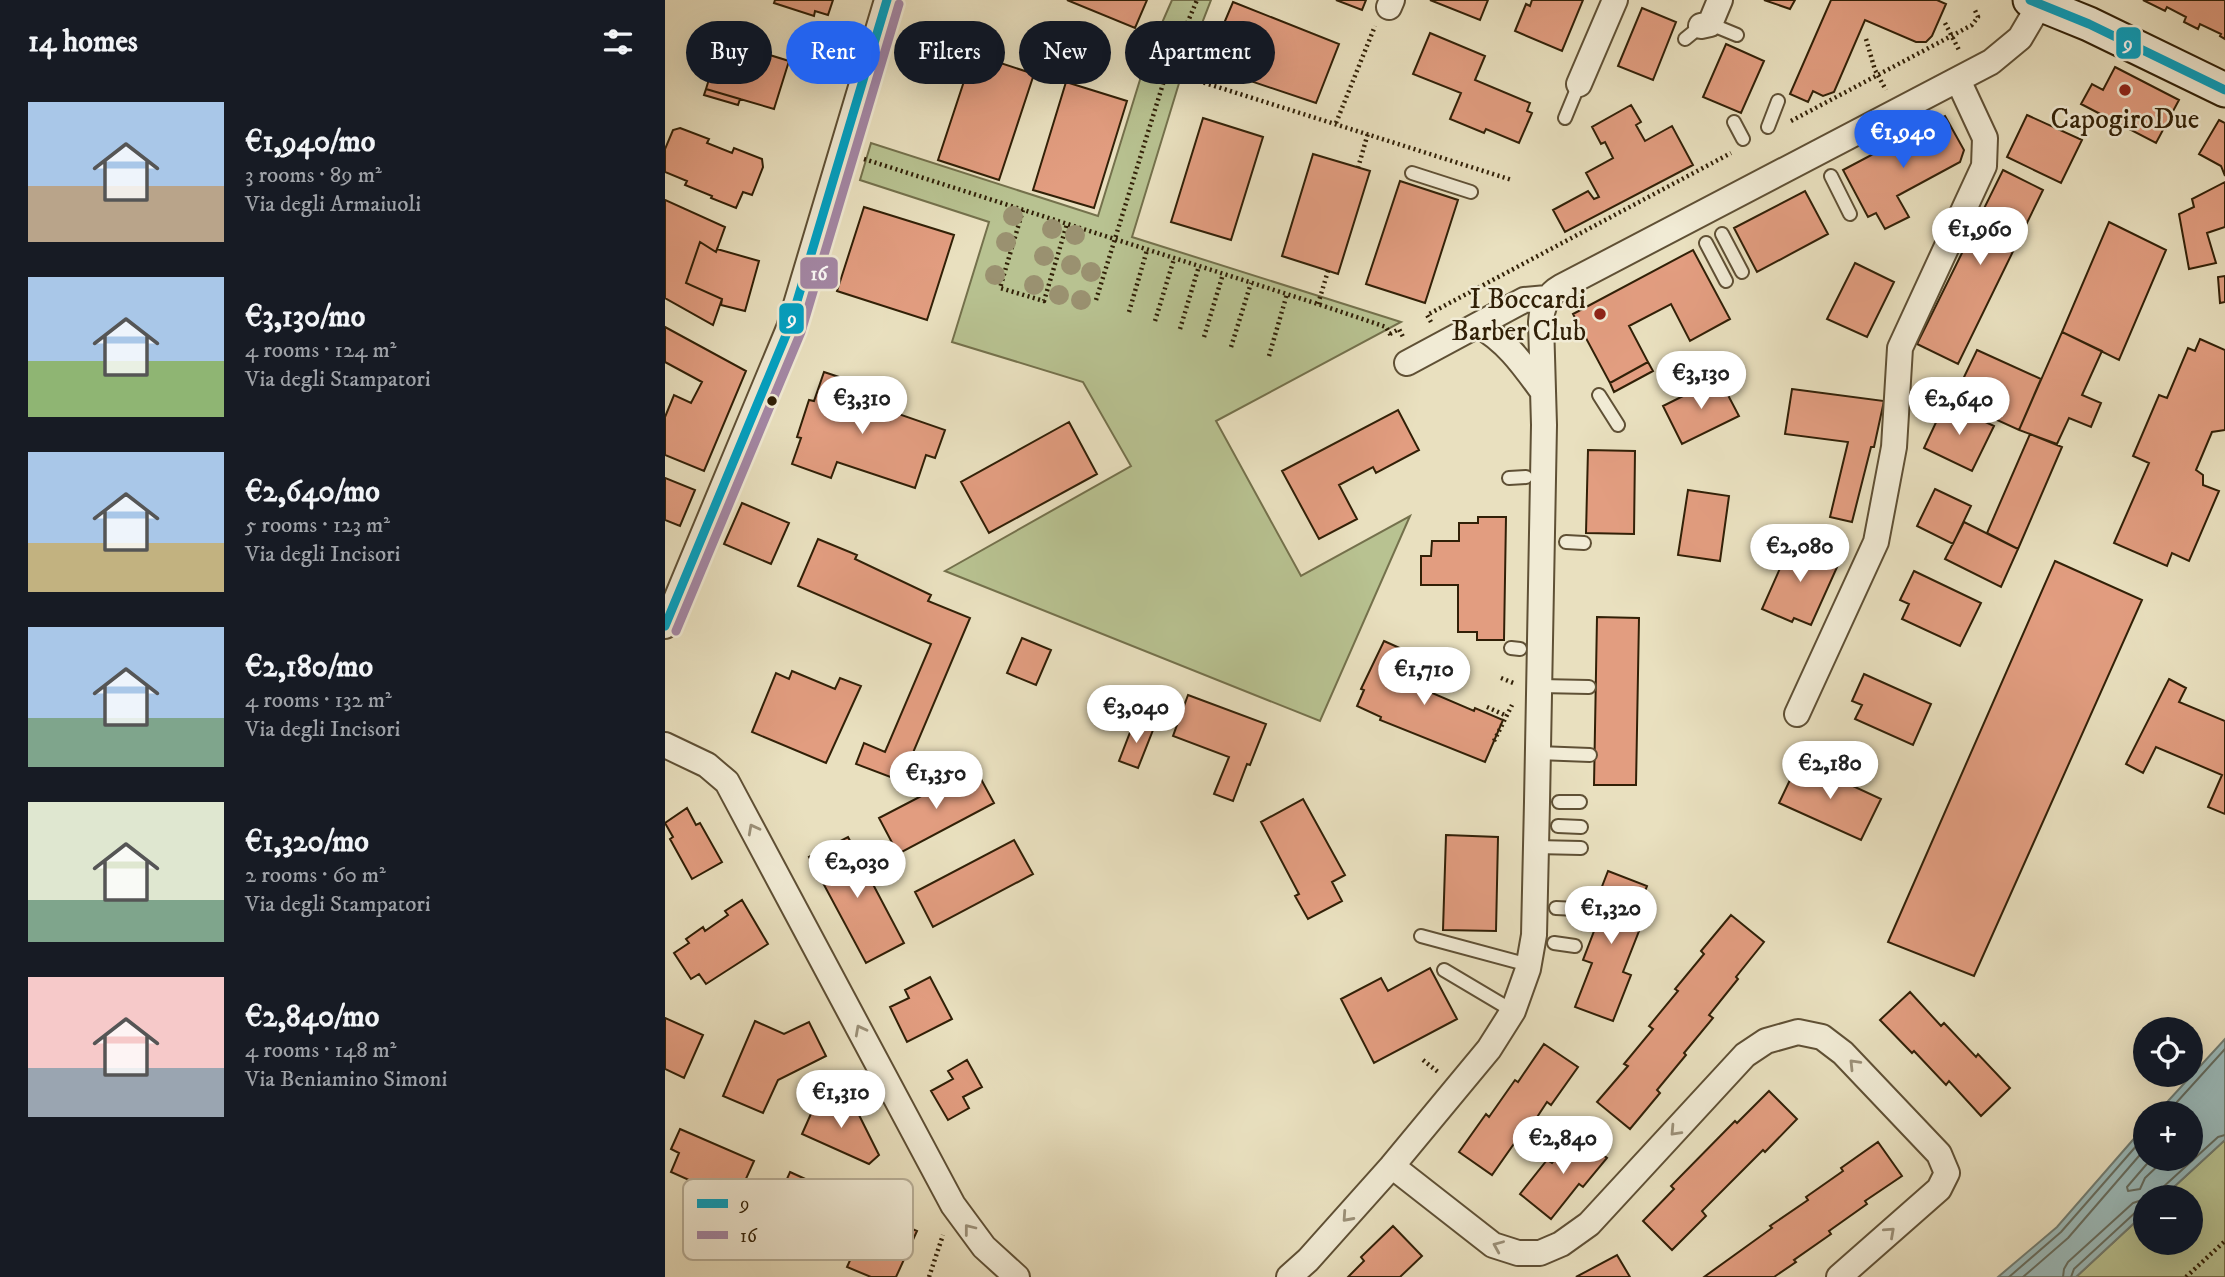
<!DOCTYPE html>
<html lang="en">
<head>
<meta charset="utf-8">
<style>
  body { margin:0; font-family:"IM FELL DW Pica",serif; background:#20242c; color:#f1f3f6; height:100vh; display:flex; flex-direction:column; font-size:26px; white-space:nowrap }
  * { box-sizing:border-box; margin:0 }
  p { font-size:23px; color:#9ea1a6 }
  .icon { flex:none; width:38px; height:38px; fill:none; stroke:currentColor; stroke-width:2; stroke-linecap:round; stroke-linejoin:round }
  .map { position:relative; flex:1; overflow:hidden }
  .panel { display:flex; flex-direction:column; background:#171b24; width:665px }
  .panel>* { flex:none }
  .top-card { position:absolute; left:21px; top:21px; width:665px; height:63px; display:flex; gap:14px }
  .fabs { position:absolute; left:1468px; top:1017px; display:grid; gap:14px }
  .fabs a { display:grid; place-items:center; width:70px; height:70px; border-radius:50%; background:#171b24; box-shadow:0 7px 28px #0002; font-size:35px }
  .price { position:absolute; translate:-50% -60px; padding:0 16px; border-radius:24px; background:#fff; color:#222; font-size:23px; line-height:46px; filter:drop-shadow(0 2px 4px #0008) }
  .price::after { content:''; position:absolute; left:50%; top:42px; width:21px; height:16px; margin-left:-10px; background:inherit; clip-path:polygon(0 0,100% 0,50% 100%) }
  .price.active { background:#2563eb; color:#fff }
  ul { padding:0; list-style:none }
  li { display:flex; align-items:center; gap:21px; height:175px; padding:0 28px }
  li span { display:grid; place-items:center; flex:none; width:196px; height:140px; border-radius:0px; color:#555 }
  li>.icon { margin-inline-start:auto }
  span .icon { width:84px; height:84px; fill:#fffc; stroke-width:1 }
  li b { font-size:30px }
  h2 { display:flex; justify-content:space-between; align-items:center; height:84px; padding:0 28px; font-size:30px }
  .chip { padding:0 24px; border-radius:32px; background:#171b24; box-shadow:0 7px 28px #0002; font-size:24px; line-height:63px }
  .chip.active { background:#2563eb; color:#fff }
  main { display:flex; flex:1; min-height:0 }
  .map>svg:first-child { display:block }
  .green { fill:#b8c291; stroke:#74714c; stroke-width:2 }
  .water { fill:#9bbbbb; stroke:#717d73; stroke-width:2 }
  .lines { fill:none; stroke-linecap:round; stroke-linejoin:round }
  .shore { stroke:#666e61; stroke-width:2 }
  .building { fill:#e29d80; stroke:#312007; stroke-width:2 }
  .lane-casing { stroke:#5f5035; stroke-width:16 }
  .street-casing { stroke:#5f5035; stroke-width:28 }
  .secondary-casing { stroke:#312007; stroke-width:37 }
  .path { stroke:#312007; stroke-width:4.5; stroke-dasharray:2 3.5; stroke-linecap:butt }
  .lane { stroke:#f1ebd5; stroke-width:12 }
  .street { stroke:#f1ebd5; stroke-width:24 }
  .secondary { stroke:#f1ebd5; stroke-width:33 }
  .bus-1-casing { stroke:#f1ebd5; stroke-width:14 }
  .bus-2-casing { stroke:#f1ebd5; stroke-width:14 }
  .bus-1 { stroke:#02a2c4; stroke-width:9 }
  .bus-2 { stroke:#a488a6; stroke-width:9 }
  .tree { fill:#9a9170 }
  .oneway { stroke:#9b9078 }
  .poi-dot { fill:#8f2418; stroke:#f1ebd5; stroke-width:2.5 }
  .bus-dot { fill:#312007; stroke:#f1ebd5; stroke-width:2.5 }
  .labels { text-anchor:middle; stroke-width:5; stroke-linejoin:round; paint-order:stroke }
  .poi-label { font-size:28px; fill:#312007; stroke:#f1ebd5 }
  .key { fill:#f1ebd5; stroke:#b7ae97; stroke-width:2 }
  .key-label { font-size:19px; fill:#312007 }
  .line-badge { stroke:#f1ebd5; stroke-width:2.5 }
  .badge-label { font-size:19px; text-anchor:middle; font-weight:bold; fill:#fff }
</style>
</head>
<body>
<main>
<section class="panel">
<h2>14 homes<svg class="icon" aria-label="filters" viewBox="0 0 24 24"><path d="M4 7h16M4 17h16"/><circle cx="9" cy="7" r="2"/><circle cx="15" cy="17" r="2"/></svg></h2>
<ul>
<li><span style="background:linear-gradient(#a9c7e8 60%,#b9a48a 0)"><svg class="icon" aria-label="home" viewBox="0 0 24 24"><path d="M3 11l9-7 9 7M6 9v11h12V9"/></svg></span><div><b>€1,940/mo</b><p>3 rooms · 89 m²</p><p>Via degli Armaiuoli</p></div></li>
<li><span style="background:linear-gradient(#a9c7e8 60%,#8fb573 0)"><svg class="icon" aria-label="home" viewBox="0 0 24 24"><path d="M3 11l9-7 9 7M6 9v11h12V9"/></svg></span><div><b>€3,130/mo</b><p>4 rooms · 124 m²</p><p>Via degli Stampatori</p></div></li>
<li><span style="background:linear-gradient(#a9c7e8 65%,#c2b280 0)"><svg class="icon" aria-label="home" viewBox="0 0 24 24"><path d="M3 11l9-7 9 7M6 9v11h12V9"/></svg></span><div><b>€2,640/mo</b><p>5 rooms · 123 m²</p><p>Via degli Incisori</p></div></li>
<li><span style="background:linear-gradient(#a9c7e8 65%,#7fa58c 0)"><svg class="icon" aria-label="home" viewBox="0 0 24 24"><path d="M3 11l9-7 9 7M6 9v11h12V9"/></svg></span><div><b>€2,180/mo</b><p>4 rooms · 132 m²</p><p>Via degli Incisori</p></div></li>
<li><span style="background:linear-gradient(#dfe7d0 70%,#7fa58c 0)"><svg class="icon" aria-label="home" viewBox="0 0 24 24"><path d="M3 11l9-7 9 7M6 9v11h12V9"/></svg></span><div><b>€1,320/mo</b><p>2 rooms · 60 m²</p><p>Via degli Stampatori</p></div></li>
<li><span style="background:linear-gradient(#f6c9c9 65%,#9aa5b1 0)"><svg class="icon" aria-label="home" viewBox="0 0 24 24"><path d="M3 11l9-7 9 7M6 9v11h12V9"/></svg></span><div><b>€2,840/mo</b><p>4 rooms · 148 m²</p><p>Via Beniamino Simoni</p></div></li>
</ul>
</section>
<div class="map">
<svg width="1560" height="1277" viewBox="0 0 1560 1277">
  <rect width="100%" height="100%" fill="#e9e0bf"/>
  <filter id="stains"><feTurbulence type="fractalNoise" baseFrequency=".00286" numOctaves="4"/><feColorMatrix values="0 0 0 0 .2 0 0 0 0 .09 0 0 0 0 .02 0 0 0 .5 -.17"/></filter>
  <radialGradient id="worn" r=".72"><stop offset=".6" stop-color="#630" stop-opacity="0"/><stop offset="1" stop-color="#630" stop-opacity=".3"/></radialGradient>
  <path class="green" d="M507 0H546L515 80 467 237 736 322 551 421 636 576 745 516 655 721 280 571 466 466 418 382 287 342 324 222 195 180 206 143 433 216 482 57Z
    M1560 1140V1277H1411L1480 1213V1242H1526V1197H1498Z"/>
  <path class="water" d="M1560 1039V1140L1498 1197H1480V1213L1411 1277H1333L1392 1227 1480 1126V1158H1526V1113H1492Z"/>
  <g class="lines">
    <path class="shore" d="M1502 1113 1560 1049
      M1487 1158 1462 1187 1463 1191 1475 1189 1480 1178 1501 1158
      M1494 1197 1496 1189 1553 1137 1560 1135
      M1344 1277 1396 1232 1480 1136
      M1358 1277 1403 1238 1480 1149
      M1398 1277 1399 1269 1403 1262 1468 1203 1480 1199
      M1406 1277 1409 1269 1473 1210 1480 1208"/>
  </g>
  <path class="building" d="M110 0H168L163 15 150 11 149 16 109 3Z
    M402 0H482L470 28Z
    M671 0H701L697 10Z
    M765 0H823L815 20Z
    M867 0H918L897 51 850 31 861 4 865 6Z
    M1099 0H1130L1125 9Z
    M1166 0H1272L1281 4 1267 36 1261 42H1251L1200 20 1169 92 1158 96 1148 91 1143 102 1125 94Z
    M1478 0H1560V39L1555 36 1556 34 1535 24 1533 29 1519 22 1521 17 1502 7 1500 11Z
    M568 2 674 44 651 103 541 66Z
    M977 8 1011 22 988 80 953 66Z
    M765 33 820 56 810 80 865 103 862 111 867 113 854 143 821 129 819 133 785 119 796 93 748 74Z
    M56 40 124 61 109 109 41 89Z
    M1061 44 1099 61 1076 113 1038 97Z
    M308 54 369 74 334 180 273 160Z
    M1450 67 1514 100 1491 143 1416 104 1427 84 1438 90Z
    M401 82 462 101 429 208 368 190Z
    M41 89 75 99 73 105 39 95Z
    M966 105 976 122 971 125 980 141 1007 126 1028 165 900 232 888 210 923 191 929 199 934 197 921 173 948 158 940 142 936 144 927 127Z
    M1362 115 1417 140 1396 183 1342 157Z
    M1280 116 1299 150 1295 162 1232 196 1244 217 1220 229 1211 213 1203 217 1178 170Z
    M538 118 598 137 566 240 506 222Z
    M1554 120 1560 123V176L1556 166 1534 154Z
    M15 128 44 139 42 143 67 153 69 148 97 159 98 167 87 195 78 192 71 208 46 198 47 196 20 185 22 181 0 172V149L8 130Z
    M648 154 705 171 673 274 617 256Z
    M1338 170 1378 190 1293 364 1252 344Z
    M735 181 793 200 760 303 701 284Z
    M1560 182V227L1542 233 1551 263 1524 269 1514 214 1529 207 1527 199Z
    M1140 191 1163 234 1092 272 1069 228Z
    M0 200 60 227 51 252 35 242 21 283 57 299 48 325 0 298Z
    M199 207 289 235 262 320 172 291Z
    M1444 222 1501 250 1454 360 1397 332Z
    M35 242 51 252 52 249 94 261 80 311 56 305 57 299 21 283Z
    M1028 250 1065 319 1025 341 1006 304 964 326 983 362 945 383 908 314Z
    M1190 263 1229 282 1202 337 1162 319Z
    M1560 276V302L1555 303 1553 277Z
    M0 327 81 371 39 471 0 455V417L9 395 26 403 37 382 0 362Z
    M1397 332 1437 351 1417 395 1436 403 1426 427 1404 418 1392 444 1354 430Z
    M1535 339 1560 350V430L1547 432 1531 470 1538 475V485L1554 491 1524 561 1507 553 1502 566 1449 543 1484 463 1468 456 1494 395 1502 398 1523 348 1530 351Z
    M1312 350 1376 379 1354 430 1288 400Z
    M983 362 988 371 949 392 945 383Z
    M159 372 198 385 193 400 280 430 270 458 261 455 250 488 172 462 166 478 127 464 136 438 132 437 144 400 149 401Z
    M1054 378 1074 416 1017 444 998 406Z
    M1127 389 1219 401 1209 447H1206L1187 522 1165 517 1183 442 1120 434Z
    M1280 403 1329 426 1307 471 1259 448Z
    M733 410 754 450 711 473 708 467 674 485 692 519 654 539 617 471Z
    M404 422 432 474 324 533 296 482Z
    M1365 434 1397 447 1353 549 1322 533Z
    M923 450 970 451 969 534 921 533Z
    M0 478 30 490 15 526 0 520Z
    M1270 489 1306 506 1288 544 1252 526Z
    M1023 490 1064 496 1055 561 1013 555Z
    M77 503 124 523 106 564 59 544Z
    M813 517H841L839 640H812V632H793V585H756V556H766L767 541H794V523H813Z
    M1299 522 1353 549 1336 587 1280 559Z
    M153 539 192 555 190 559 266 595 263 601 305 618 236 781 191 764 199 743 220 752 266 644 133 586Z
    M1128 539 1158 552 1156 557 1173 565 1146 625 1129 618 1127 622 1097 609Z
    M1390 561 1477 600 1309 976 1223 942Z
    M1249 571 1316 603 1295 646 1237 619 1244 604 1235 600Z
    M932 617 974 618 971 785H929Z
    M357 638 386 650 371 685 342 673Z
    M719 641 757 658 746 684 809 711 810 708 838 720 820 762 715 720 716 717 692 706 699 690 696 689Z
    M127 671 170 689 175 678 196 686 161 763 87 732 111 673 124 679Z
    M1199 674 1266 704 1248 745 1190 719 1197 705 1187 701Z
    M1504 679 1521 688 1514 702 1560 721V814L1543 807 1557 775 1491 747 1478 773 1461 764Z
    M523 695 601 724 585 765 582 764 568 801 549 794 564 757 508 736Z
    M469 722 488 730 473 768 454 761Z
    M1134 761 1216 799 1196 840 1114 803Z
    M310 768 329 803 233 854 214 818Z
    M638 799 680 875 667 882 677 901 643 919 630 896 634 894 596 822Z
    M22 808 31 825 35 823 57 862 27 879 5 839 8 837 0 823Z
    M781 835 833 837 831 931 778 930Z
    M183 837 239 943 201 963 144 857Z
    M349 840 368 874 268 927 250 892Z
    M943 871 982 886 966 928 974 931 958 972 966 975 948 1021 910 1007 927 963 918 960 934 918 926 915Z
    M77 900 103 944 41 984 34 974 26 979 9 953 24 943 21 939 38 927 40 931 63 915 60 911Z
    M1066 915 1099 942 1071 977 1073 979 1044 1015 1048 1018 1019 1053 1021 1055 992 1090 995 1093 965 1129 932 1102 963 1066 959 1064 988 1029 984 1026 1013 991 1010 989 1039 954 1036 951Z
    M765 968 792 1019 709 1063 676 999 716 978 723 991Z
    M265 977 287 1019 242 1042 225 1007 244 998 240 990Z
    M1245 992 1276 1026 1279 1023 1311 1057 1313 1054 1345 1088 1316 1116 1284 1081 1281 1085 1249 1051 1247 1053 1215 1020Z
    M0 1018 38 1035 19 1078 0 1069Z
    M90 1021 119 1034 144 1022 161 1056 113 1080 98 1113 58 1096Z
    M879 1044 913 1067 886 1105 882 1102 857 1140 853 1138 827 1175 794 1152 821 1114 824 1117 850 1080 853 1082Z
    M302 1060 317 1087 298 1097 304 1108 283 1120 266 1091 288 1079 283 1071Z
    M1104 1091 1132 1119 1100 1152 1098 1150 1037 1211 1041 1216 1007 1250 978 1221 1009 1189 1006 1186 1070 1121 1072 1123Z
    M185 1097 214 1155 204 1164 137 1134 149 1107 161 1100 165 1107Z
    M15 1129 89 1161 71 1201 6 1172 14 1153 6 1149Z
    M911 1133 942 1158 918 1187 914 1184 886 1219 855 1194 882 1160 887 1163Z
    M1213 1142 1237 1176 1200 1201 1202 1204 1164 1231 1166 1234 1129 1260 1131 1262 1109 1277H1039L1107 1228 1105 1226 1143 1200 1141 1197 1178 1171 1176 1168Z
    M125 1172 169 1192 141 1256 97 1236Z
    M207 1211 252 1231 231 1277H206L182 1267Z
    M728 1226 757 1256 735 1277H683L699 1261 696 1257Z
    M952 1255 965 1277H911Z"/>
  <g class="lines">
    <g class="lane-casing">
      <path id="lane" d="M1055 28 1072 35
        M1020 39 1036 26
        M900 118 914 84
        M1069 122 1078 139
        M1103 127 1113 101
        M747 173 806 192
        M1166 176 1185 214
        M1057 234 1077 272
        M1041 243 1061 281
        M934 395 953 425
        M844 478 861 477
        M901 542 919 543
        M846 648 855 649
        M875 686 924 687
        M873 753 925 755
        M894 802H915
        M893 826 916 827
        M871 847 916 848
        M891 908 912 909
        M756 936 864 965
        M889 943 910 946
        M779 970 848 1011"/>
    </g>
    <g class="street-casing">
      <path id="street" d="M724 7 727 0
        M1036 26 1045 24 1055 0
        M914 84 950 0
        M813 325C842 341 859 366 878 392
        M742 363 859 300 882 298
        M0 626 124 328 222 0
        M1132 714 1211 542 1229 447 1235 348 1319 166 1320 138 1293 80
        M0 745 42 765 62 782 288 1205 319 1247 352 1277
        M727 1166 828 1245 853 1253H875L896 1244 924 1224 1080 1055 1101 1041 1133 1032 1157 1037 1178 1053 1274 1154 1282 1173 1274 1189 1174 1277
        M624 1277 643 1260 727 1166 824 1049 848 1011 863 969 869 935 872 802 879 425 876 322C877 306 882 295 896 287L1326 62 1355 38 1375 4"/>
    </g>
    <g class="secondary-casing">
      <path id="secondary" d="M1365 0 1424 24 1560 90"/>
    </g>
    <path class="path" d="M1280 23 1294 50
      M1201 39 1210 70 1221 90
      M502 71 847 180
      M1126 121 1307 25 1313 17 1309 8
      M671 123 710 26
      M199 159 653 304 721 327 726 336
      M693 168 703 133
      M358 210 335 288 379 301 402 224
      M431 300 502 71 532 0
      M653 304 663 271
      M464 312 482 250
      M490 321 509 259
      M766 322 762 315 1066 153
      M515 329 534 266
      M725 334 734 329 738 337
      M539 337 558 274
      M566 347 586 283
      M604 356 622 294
      M836 678 851 684
      M822 707 842 716
      M829 741 847 705
      M758 1060 773 1072
      M264 1277 278 1235
      M1521 1277 1560 1241"/>
    <use href="#lane" class="lane"/>
    <use href="#street" class="street"/>
    <use href="#secondary" class="secondary"/>
    <g class="bus-1-casing">
      <path id="bus-1" d="M1365 0 1424 24 1560 90
        M0 626 124 328 222 0"/>
    </g>
    <g class="bus-2-casing">
      <path id="bus-2" d="M11 631 136 332 234 4"/>
    </g>
    <use href="#bus-1" class="bus-1"/>
    <use href="#bus-2" class="bus-2"/>
  </g>
  <g class="tree">
    <circle cx="348" cy="216" r="10"/>
    <circle cx="387" cy="229" r="10"/>
    <circle cx="410" cy="235" r="10"/>
    <circle cx="341" cy="242" r="10"/>
    <circle cx="379" cy="256" r="10"/>
    <circle cx="406" cy="265" r="10"/>
    <circle cx="426" cy="272" r="10"/>
    <circle cx="330" cy="275" r="10"/>
    <circle cx="369" cy="285" r="10"/>
    <circle cx="394" cy="295" r="10"/>
    <circle cx="416" cy="300" r="10"/>
  </g>
  <defs><path id="oneway-chevron" d="M-2-3.5L2.5 0L-2 3.5" fill="none" stroke-width="1.6" stroke-linecap="round" stroke-linejoin="round" transform="scale(1.75)"/></defs>
  <g class="oneway">
    <use href="#oneway-chevron" transform="translate(88 829) rotate(-118)"/>
    <use href="#oneway-chevron" transform="translate(195 1030) rotate(-118)"/>
    <use href="#oneway-chevron" transform="translate(1189 1064) rotate(-134)"/>
    <use href="#oneway-chevron" transform="translate(1010 1131) rotate(133)"/>
    <use href="#oneway-chevron" transform="translate(682 1217) rotate(132)"/>
    <use href="#oneway-chevron" transform="translate(304 1229) rotate(-128)"/>
    <use href="#oneway-chevron" transform="translate(1225 1232) rotate(-42)"/>
    <use href="#oneway-chevron" transform="translate(833 1246) rotate(-157)"/>
  </g>
  <g class="poi-dot">
    <circle cx="1460" cy="90" r="7"/>
    <circle cx="935" cy="314" r="7"/>
  </g>
  <circle class="bus-dot" cx="107" cy="401" r="6"/>
  <g class="labels">
    <g class="poi-label">
      <text x="1460" y="128">CapogiroDue</text>
      <text x="921" y="308" text-anchor="end">I Boccardi<tspan x="921" dy="32">Barber Club</tspan></text>
    </g>
  </g>
  <rect x="18" y="1179" width="230" height="81" rx="10" class="key"/>
  <rect x="32" y="1199" width="31" height="9" fill="#02a2c4"/>
  <rect x="32" y="1231" width="31" height="8" fill="#a488a6"/>
  <g class="key-label">
    <text x="75" y="1210">9</text>
    <text x="75" y="1242">16</text>
  </g>
  <g class="line-badge">
    <rect x="1450" y="26" width="27" height="34" rx="7" fill="#02a2c4"/>
    <rect x="134" y="256" width="40" height="34" rx="7" fill="#a488a6"/>
    <rect x="113" y="302" width="27" height="33" rx="7" fill="#02a2c4"/>
  </g>
  <g class="badge-label">
    <text x="1463" y="50">9</text>
    <text x="154" y="280">16</text>
    <text x="127" y="325">9</text>
  </g>
  <rect width="100%" height="100%" filter="url(#stains)"/>
  <rect width="100%" height="100%" fill="url(#worn)"/>
</svg>
<div class="fabs">
<a><svg class="icon" aria-label="locate" viewBox="0 0 24 24"><circle cx="12" cy="12" r="6"/><path d="M12 2v4M12 18v4M2 12h4M18 12h4"/></svg></a>
<a>+</a>
<a>−</a>
</div>
<b class="price active" style="left:1238px;top:170px">€1,940</b>
<b class="price" style="left:1315px;top:267px">€1,960</b>
<b class="price" style="left:1036px;top:411px">€3,130</b>
<b class="price" style="left:197px;top:436px">€3,310</b>
<b class="price" style="left:1294px;top:437px">€2,640</b>
<b class="price" style="left:1135px;top:584px">€2,080</b>
<b class="price" style="left:759px;top:707px">€1,710</b>
<b class="price" style="left:471px;top:745px">€3,040</b>
<b class="price" style="left:1165px;top:801px">€2,180</b>
<b class="price" style="left:271px;top:811px">€1,350</b>
<b class="price" style="left:192px;top:900px">€2,030</b>
<b class="price" style="left:946px;top:946px">€1,320</b>
<b class="price" style="left:176px;top:1130px">€1,310</b>
<b class="price" style="left:898px;top:1176px">€2,840</b>
<div class="top-card">
<a class="chip">Buy</a>
<a class="chip active">Rent</a>
<a class="chip">Filters</a>
<a class="chip">New</a>
<a class="chip">Apartment</a>
</div>
</div>
</main>
</body>
</html>
